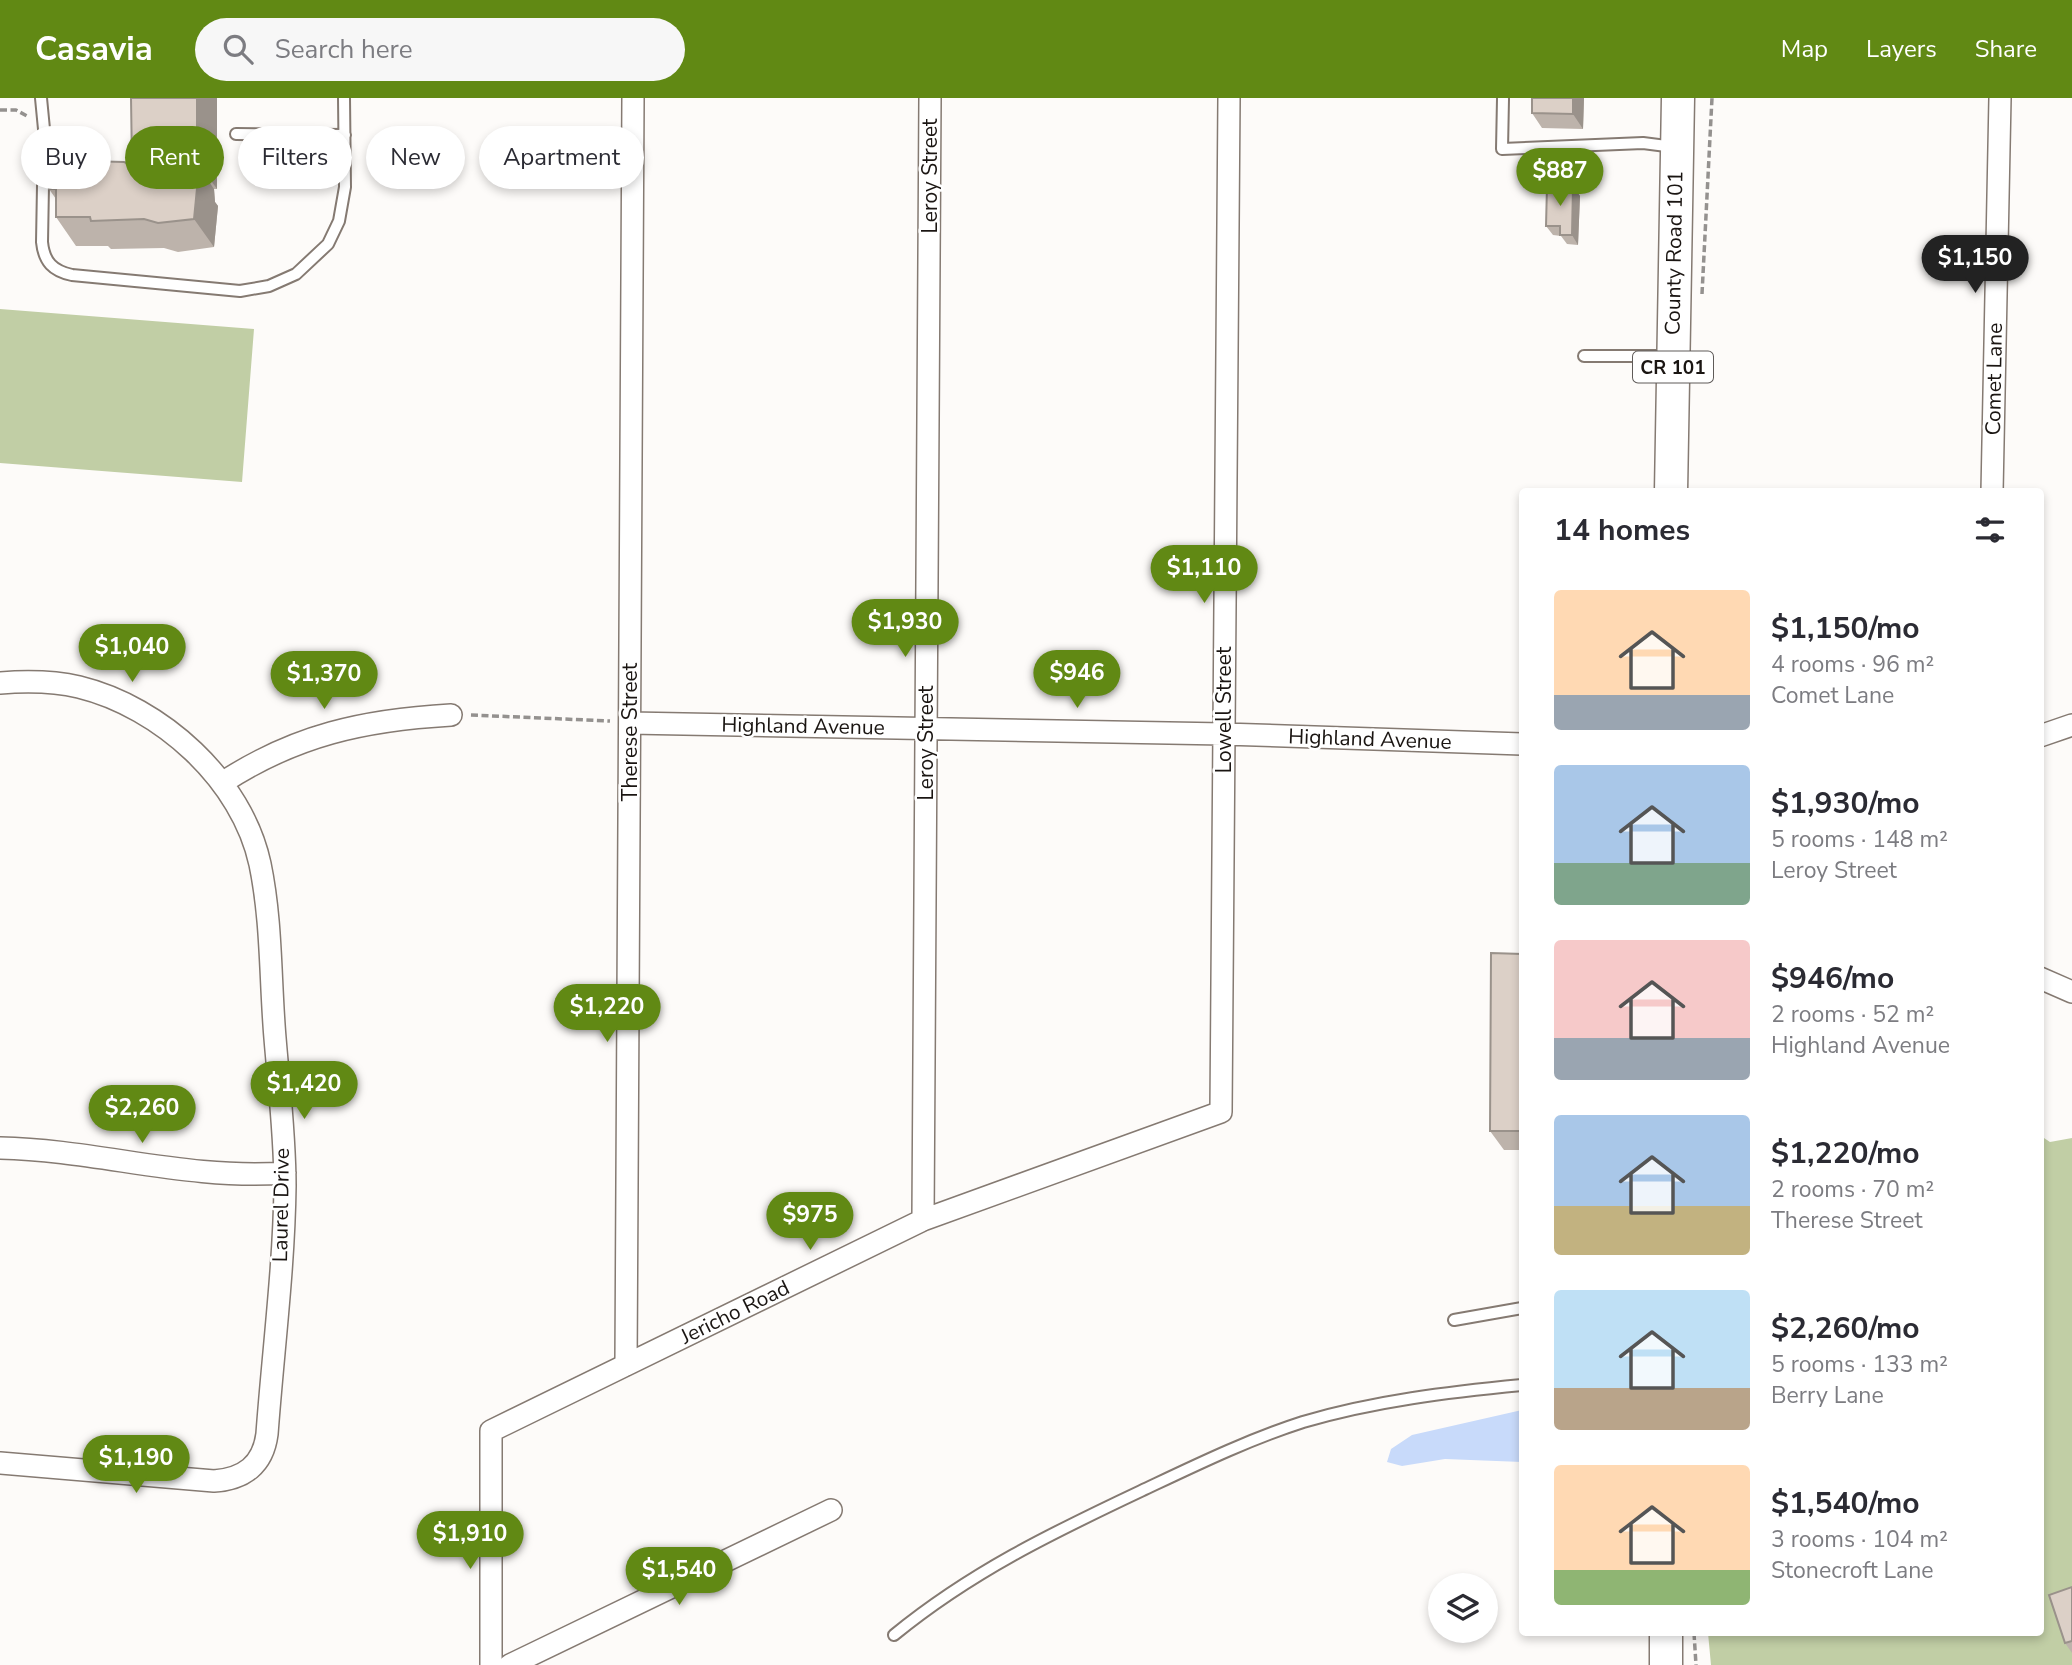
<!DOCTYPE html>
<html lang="en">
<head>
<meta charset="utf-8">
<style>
  body { margin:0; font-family:"Nunito Sans",sans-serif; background:#f7f7f7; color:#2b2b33; height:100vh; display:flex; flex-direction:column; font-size:26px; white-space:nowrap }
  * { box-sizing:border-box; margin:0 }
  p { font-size:23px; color:#7c7c81 }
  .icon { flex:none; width:38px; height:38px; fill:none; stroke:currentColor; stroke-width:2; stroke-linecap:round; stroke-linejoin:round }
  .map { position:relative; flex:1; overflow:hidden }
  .sheet { position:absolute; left:1519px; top:390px; width:525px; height:1148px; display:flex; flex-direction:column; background:#fff; border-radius:7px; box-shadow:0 4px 10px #0003 }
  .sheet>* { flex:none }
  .hud { position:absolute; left:21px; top:28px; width:665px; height:63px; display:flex; gap:14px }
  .fabs { position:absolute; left:1428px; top:1475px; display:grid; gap:14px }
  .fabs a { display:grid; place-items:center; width:70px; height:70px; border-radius:50%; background:#fff; box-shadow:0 4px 10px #0003; font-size:35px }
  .price { position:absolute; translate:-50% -60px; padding:0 16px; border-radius:24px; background:#618914; color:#fff; font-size:23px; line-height:46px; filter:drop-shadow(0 2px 4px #0008) }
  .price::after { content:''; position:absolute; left:50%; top:42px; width:21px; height:16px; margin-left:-10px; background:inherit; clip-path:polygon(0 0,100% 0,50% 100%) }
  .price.active { background:#222; color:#fff }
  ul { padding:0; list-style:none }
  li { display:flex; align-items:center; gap:21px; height:175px; padding:0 35px }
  li span { display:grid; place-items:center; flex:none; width:196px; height:140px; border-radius:7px; color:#555 }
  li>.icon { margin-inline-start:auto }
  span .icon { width:84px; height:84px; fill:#fffc; stroke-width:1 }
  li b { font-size:30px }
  h2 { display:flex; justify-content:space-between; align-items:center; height:84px; padding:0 35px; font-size:30px }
  .tag { padding:0 24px; border-radius:32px; background:#fff; box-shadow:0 4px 10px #0003; font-size:24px; line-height:63px }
  .tag.active { background:#618914; color:#fff }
  header { display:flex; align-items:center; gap:42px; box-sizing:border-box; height:98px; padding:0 35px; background:#618914; color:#fff }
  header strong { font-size:33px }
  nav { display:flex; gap:38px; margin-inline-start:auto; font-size:24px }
  .search { width:490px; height:63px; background:#f7f7f7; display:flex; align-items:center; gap:18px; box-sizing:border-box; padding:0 24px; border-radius:38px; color:#7c7c81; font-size:26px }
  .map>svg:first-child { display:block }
  .green { fill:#c1cea5 }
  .water { fill:#c8dafa }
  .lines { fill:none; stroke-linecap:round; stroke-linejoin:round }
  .service-casing { stroke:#857a72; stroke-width:14 }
  .minor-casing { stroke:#857a72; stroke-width:24 }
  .primary-casing { stroke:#857a72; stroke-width:35 }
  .path { stroke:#94918f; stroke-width:3.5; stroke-dasharray:7 3.5; stroke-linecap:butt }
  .service { stroke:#fff; stroke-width:10 }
  .minor { stroke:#fff; stroke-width:21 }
  .primary { stroke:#fff; stroke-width:32 }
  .wall { fill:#bdb3ab }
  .shaded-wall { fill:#9a928b }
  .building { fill:#dcd0c7; stroke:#9a928b; stroke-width:2 }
  .labels { text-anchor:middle; stroke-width:5; stroke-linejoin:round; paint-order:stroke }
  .shield { fill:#fff; stroke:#5f5b59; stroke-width:2 }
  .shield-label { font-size:19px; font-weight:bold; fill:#1a1512 }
  .street-label { font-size:21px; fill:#1a1512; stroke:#fff }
</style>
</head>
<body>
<header>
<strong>Casavia</strong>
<div class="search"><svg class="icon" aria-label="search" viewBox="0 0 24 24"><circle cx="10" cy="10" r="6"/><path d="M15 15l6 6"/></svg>Search here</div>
<nav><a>Map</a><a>Layers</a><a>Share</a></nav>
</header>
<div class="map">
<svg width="2072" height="1567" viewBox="0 0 2072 1567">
  <rect width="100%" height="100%" fill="#fdfbf9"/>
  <path class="green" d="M0 211 254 231 242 384 0 365Z
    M2041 1038 2050 1044 2072 1040V1567H1711L1708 1535H2040Z"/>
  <path class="water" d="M1522 1312V1364L1445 1361 1402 1368 1387 1364 1391 1351 1412 1337Z"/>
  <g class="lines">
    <g class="service-casing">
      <path id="service" d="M41 0 44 31 42 144C44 164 53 173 72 177L240 193 269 188 296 176 328 146 339 123 345 89 344 0
        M1503 1 1502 51 1643 45 1674 49
        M236 36 345 37
        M1584 258H1669
        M1454 1222 1522 1210
        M894 1537C971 1474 1052 1435 1141 1393 1194 1368 1247 1342 1303 1324 1374 1303 1449 1294 1522 1287"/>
    </g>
    <g class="minor-casing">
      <path id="minor" d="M1992 394 2000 0
        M0 585C26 583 53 583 79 589 161 609 242 682 260 766 272 824 270 881 275 940 279 989 285 1038 285 1088 284 1170 273 1254 267 1336 263 1367 244 1381 214 1383L0 1365
        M630 625 1224 636 1522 646
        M2040 638 2072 627
        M222 685C295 637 364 622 451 617
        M2040 880 2072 894
        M0 1050C97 1052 186 1082 285 1075
        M923 1122 930 0
        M626 1267 633 0
        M491 1567V1333L923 1122 1221 1014 1229 0
        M510 1567 831 1412"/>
    </g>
    <g class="primary-casing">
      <path id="primary" d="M1671 394 1678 0
        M1666 1567V1535"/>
    </g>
    <path class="path" d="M0 12H16L27 18
      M1702 196 1712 0
      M471 617 610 623
      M1694 1535 1696 1567"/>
    <use href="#service" class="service"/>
    <use href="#minor" class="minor"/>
    <use href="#primary" class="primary"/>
  </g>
  <path class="wall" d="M217 0V91H214L215 104 218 108 214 149 178 154 164 150 111 151 108 148H76L56 119V101L49 91 132 67Z
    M1584 0 1583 31 1542 30 1532 15Z
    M1576 64 1583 74 1582 92H1575L1580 98 1578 147 1567 146 1561 138 1553 137 1546 128 1552 88 1548 82Z
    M1522 856V1052H1504L1490 1033Z
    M2072 1489V1555L2065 1545Z"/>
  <path class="shaded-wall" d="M197 0H217V91L197 63Z
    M1573 0H1584L1583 31 1573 16Z
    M194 62 214 91 215 104 218 108 214 149 194 121Z
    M1576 64 1583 74 1582 92 1575 82Z
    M1573 88 1580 98 1578 147 1572 137Z"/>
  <path class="building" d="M131 0H197V63L194 62 195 79 198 80 194 121 158 125 144 121 91 123 90 119H56V91H49L50 62 124 64 132 67Z
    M1532 0H1573V16L1532 15Z
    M1549 63 1576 64 1575 82H1548Z
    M1547 88H1573L1572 137H1560V128H1546Z
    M1491 855 1522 856V1033H1490Z
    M2072 1489V1543L2065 1545 2049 1497Z"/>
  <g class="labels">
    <rect class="shield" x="1633" y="253.5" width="80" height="31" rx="5"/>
    <g class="shield-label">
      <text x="1673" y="276">CR 101</text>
    </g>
    <g class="street-label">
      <text transform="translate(930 78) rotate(-90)" y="7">Leroy Street</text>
      <text transform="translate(1674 155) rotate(-89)" y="7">County Road 101</text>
      <text transform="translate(1994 281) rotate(-89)" y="7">Comet Lane</text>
      <text transform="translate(1224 612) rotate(-90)" y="7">Lowell Street</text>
      <text transform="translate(803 628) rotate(1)" y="7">Highland Avenue</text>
      <text transform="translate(630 634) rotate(-90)" y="7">Therese Street</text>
      <text transform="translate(1370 641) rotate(2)" y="7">Highland Avenue</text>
      <text transform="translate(926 645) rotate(-90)" y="7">Leroy Street</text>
      <text transform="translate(281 1107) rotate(-89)" y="7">Laurel Drive</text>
      <text transform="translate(735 1214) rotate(-26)" y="7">Jericho Road</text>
    </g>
  </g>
</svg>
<div class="fabs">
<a><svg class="icon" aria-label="layers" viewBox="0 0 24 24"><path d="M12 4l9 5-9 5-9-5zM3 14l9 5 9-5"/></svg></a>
</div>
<b class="price" style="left:1560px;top:110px">$887</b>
<b class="price active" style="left:1975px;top:197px">$1,150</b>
<b class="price" style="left:1204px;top:507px">$1,110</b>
<b class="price" style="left:905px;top:561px">$1,930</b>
<b class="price" style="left:132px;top:586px">$1,040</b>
<b class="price" style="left:1077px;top:612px">$946</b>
<b class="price" style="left:324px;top:613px">$1,370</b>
<b class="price" style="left:607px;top:946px">$1,220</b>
<b class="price" style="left:304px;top:1023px">$1,420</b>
<b class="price" style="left:142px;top:1047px">$2,260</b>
<b class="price" style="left:810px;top:1154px">$975</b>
<b class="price" style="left:136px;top:1397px">$1,190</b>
<b class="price" style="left:470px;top:1473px">$1,910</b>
<b class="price" style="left:679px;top:1509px">$1,540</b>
<div class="hud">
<a class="tag">Buy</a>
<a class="tag active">Rent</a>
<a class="tag">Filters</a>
<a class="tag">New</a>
<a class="tag">Apartment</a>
</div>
<section class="sheet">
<h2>14 homes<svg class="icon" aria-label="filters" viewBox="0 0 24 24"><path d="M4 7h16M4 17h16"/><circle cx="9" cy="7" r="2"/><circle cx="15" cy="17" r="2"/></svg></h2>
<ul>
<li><span style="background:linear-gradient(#ffd9b3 75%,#9aa5b1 0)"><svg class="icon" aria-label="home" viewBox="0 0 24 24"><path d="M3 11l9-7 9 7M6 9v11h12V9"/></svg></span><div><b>$1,150/mo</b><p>4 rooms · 96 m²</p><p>Comet Lane</p></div></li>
<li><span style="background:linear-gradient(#a9c7e8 70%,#7fa58c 0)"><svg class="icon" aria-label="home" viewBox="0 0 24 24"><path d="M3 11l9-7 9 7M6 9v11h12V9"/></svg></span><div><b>$1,930/mo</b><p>5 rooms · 148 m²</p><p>Leroy Street</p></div></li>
<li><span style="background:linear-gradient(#f6c9c9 70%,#9aa5b1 0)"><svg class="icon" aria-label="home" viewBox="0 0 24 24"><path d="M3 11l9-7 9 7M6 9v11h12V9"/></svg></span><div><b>$946/mo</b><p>2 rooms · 52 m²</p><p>Highland Avenue</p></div></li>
<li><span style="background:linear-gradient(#a9c7e8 65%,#c2b280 0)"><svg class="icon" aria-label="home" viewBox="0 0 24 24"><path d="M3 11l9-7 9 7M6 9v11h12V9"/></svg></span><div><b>$1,220/mo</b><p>2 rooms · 70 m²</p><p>Therese Street</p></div></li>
<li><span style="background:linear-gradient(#bfe0f5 70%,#b9a48a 0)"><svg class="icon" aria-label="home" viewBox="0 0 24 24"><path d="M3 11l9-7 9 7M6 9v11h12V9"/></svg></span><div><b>$2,260/mo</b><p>5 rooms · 133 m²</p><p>Berry Lane</p></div></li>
<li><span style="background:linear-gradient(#ffd9b3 75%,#8fb573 0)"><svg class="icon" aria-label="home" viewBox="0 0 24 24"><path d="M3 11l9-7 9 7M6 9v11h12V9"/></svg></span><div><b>$1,540/mo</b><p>3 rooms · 104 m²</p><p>Stonecroft Lane</p></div></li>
</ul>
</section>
</div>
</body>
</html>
